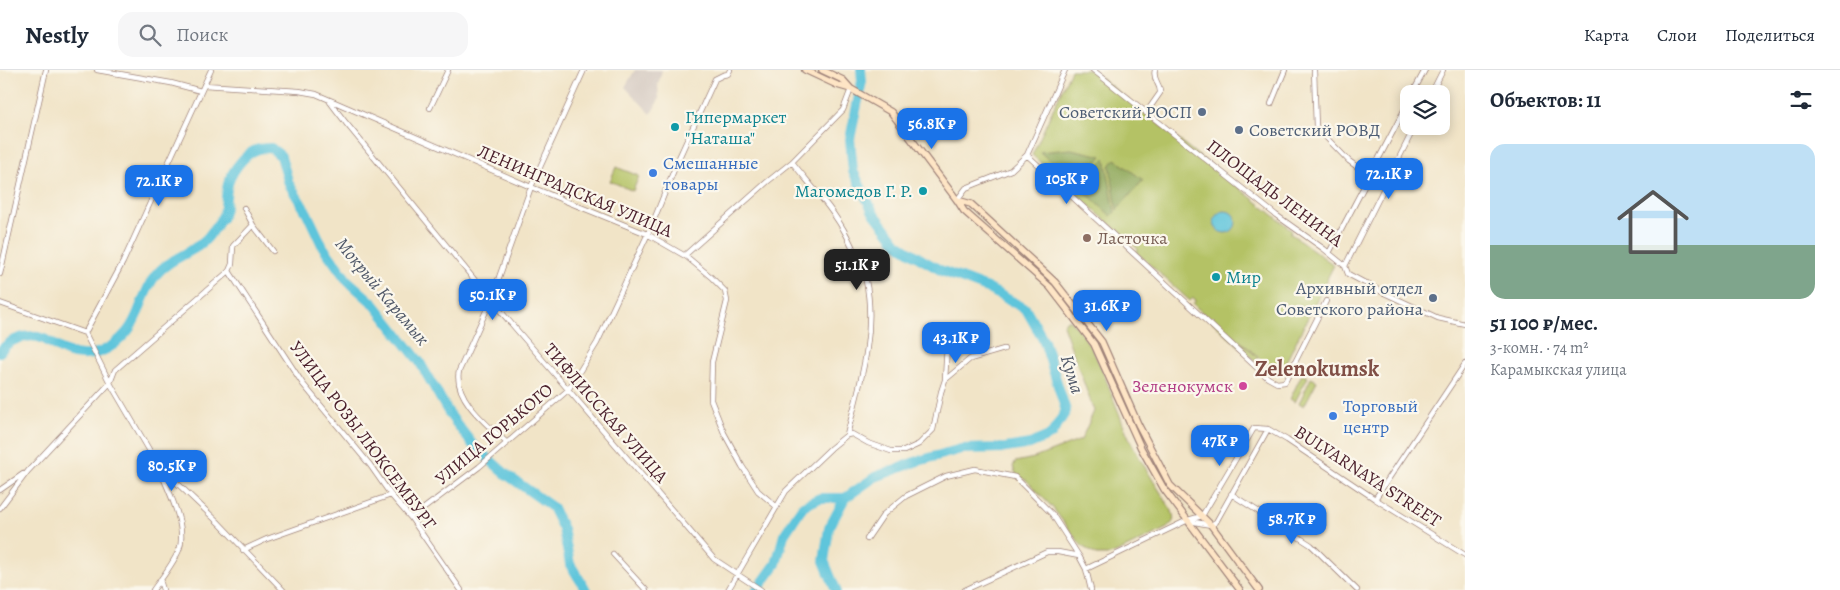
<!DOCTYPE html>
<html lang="ru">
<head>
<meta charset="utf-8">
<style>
  body { margin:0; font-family:Alegreya,serif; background:#f6f6f7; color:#1f2937; height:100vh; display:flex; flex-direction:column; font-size:19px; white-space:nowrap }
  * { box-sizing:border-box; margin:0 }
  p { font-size:16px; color:#747a83 }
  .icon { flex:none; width:28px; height:28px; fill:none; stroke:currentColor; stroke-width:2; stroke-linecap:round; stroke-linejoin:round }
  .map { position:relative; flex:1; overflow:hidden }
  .sheet { display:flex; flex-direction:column; background:#fff; width:375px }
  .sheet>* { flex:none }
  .controls { position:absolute; left:1400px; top:15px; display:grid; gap:10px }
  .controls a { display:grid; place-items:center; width:50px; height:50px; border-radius:10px; background:#fff; box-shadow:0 2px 12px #0003; font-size:25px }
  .price { position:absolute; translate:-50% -42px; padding:0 11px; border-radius:10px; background:#1a73e8; color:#fff; font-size:16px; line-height:32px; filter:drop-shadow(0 1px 2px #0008) }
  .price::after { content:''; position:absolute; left:50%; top:30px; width:15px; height:11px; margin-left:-8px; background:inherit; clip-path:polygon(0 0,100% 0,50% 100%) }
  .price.active { background:#222; color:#fff }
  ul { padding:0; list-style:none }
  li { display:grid; align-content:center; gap:10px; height:265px; padding:0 25px }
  li span { display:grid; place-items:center; height:155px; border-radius:15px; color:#555 }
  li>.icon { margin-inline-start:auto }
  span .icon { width:90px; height:90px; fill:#fffc; stroke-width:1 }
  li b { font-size:21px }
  h2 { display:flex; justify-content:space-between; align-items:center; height:60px; padding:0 25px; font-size:21px }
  header { display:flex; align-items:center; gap:30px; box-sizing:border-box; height:70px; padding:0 25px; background:#fff; border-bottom:1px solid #e0e1e3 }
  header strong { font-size:24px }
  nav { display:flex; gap:28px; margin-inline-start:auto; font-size:18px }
  .search { width:350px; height:45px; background:#f6f6f7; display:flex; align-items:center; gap:12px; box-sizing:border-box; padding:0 18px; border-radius:15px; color:#747a83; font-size:19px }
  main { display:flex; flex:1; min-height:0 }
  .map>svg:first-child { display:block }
  .industrial { fill:#cec1b9 }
  .green { fill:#b4c265; stroke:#7f7048 }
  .forest { fill:#8fa85a; stroke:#6c6442 }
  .water { fill:#5ec5db; stroke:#547283 }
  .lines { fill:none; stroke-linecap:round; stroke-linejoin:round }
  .river { stroke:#5ec5db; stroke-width:10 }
  .street-casing { stroke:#9e8279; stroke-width:6 }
  .secondary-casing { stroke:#9e8279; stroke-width:8 }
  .street { stroke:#fff; stroke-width:4.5 }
  .secondary { stroke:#fee5c5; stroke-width:5.5 }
  .service-dot { fill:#5c6f8a; stroke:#fbf7ec; stroke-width:2 }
  .culture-dot { fill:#0f9aa8; stroke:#fbf7ec; stroke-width:2 }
  .shop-dot { fill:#3f7fe0; stroke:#fbf7ec; stroke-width:2 }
  .education-dot { fill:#8d6e63; stroke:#fbf7ec; stroke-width:2 }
  .hotel-dot { fill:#d1479c; stroke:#fbf7ec; stroke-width:2 }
  .labels { text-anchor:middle; stroke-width:4.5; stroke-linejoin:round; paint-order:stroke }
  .service-label { font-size:18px; fill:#4e5e75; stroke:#fbf7ec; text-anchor:end }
  .culture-label { font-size:18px; fill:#0d838f; stroke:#fbf7ec; text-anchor:start }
  .shop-label { font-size:18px; fill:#366cbe; stroke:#fbf7ec; text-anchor:start }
  .street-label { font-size:18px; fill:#4a1f2b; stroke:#fbf7ec }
  .education-label { font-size:18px; fill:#785e54; stroke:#fbf7ec; text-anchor:start }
  .hotel-label { font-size:18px; fill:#b23c85; stroke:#fbf7ec; text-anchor:end }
  .water-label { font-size:19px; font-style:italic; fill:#515969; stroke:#fbf7ec }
  .district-label { font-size:22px; font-weight:bold; fill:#804f46; stroke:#fbf7ec }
</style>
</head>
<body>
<header>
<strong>Nestly</strong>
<div class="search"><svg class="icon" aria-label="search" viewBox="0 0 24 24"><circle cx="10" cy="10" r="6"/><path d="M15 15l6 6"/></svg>Поиск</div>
<nav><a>Карта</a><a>Слои</a><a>Поделиться</a></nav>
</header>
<main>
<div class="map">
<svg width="1465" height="520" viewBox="0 0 1465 520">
  <rect width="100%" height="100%" fill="#fbf7ec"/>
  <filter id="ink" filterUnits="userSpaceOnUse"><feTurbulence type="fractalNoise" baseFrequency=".02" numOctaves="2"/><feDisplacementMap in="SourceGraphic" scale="10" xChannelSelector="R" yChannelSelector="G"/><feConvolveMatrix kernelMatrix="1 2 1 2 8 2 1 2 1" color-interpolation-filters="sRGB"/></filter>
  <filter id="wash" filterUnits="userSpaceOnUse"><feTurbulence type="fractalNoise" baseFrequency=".0096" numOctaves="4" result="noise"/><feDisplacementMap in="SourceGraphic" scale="20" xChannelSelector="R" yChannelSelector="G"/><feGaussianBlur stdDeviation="1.12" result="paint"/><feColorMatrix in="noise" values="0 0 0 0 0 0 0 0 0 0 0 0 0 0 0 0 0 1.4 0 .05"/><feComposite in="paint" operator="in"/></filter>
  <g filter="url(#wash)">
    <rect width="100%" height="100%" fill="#f1e4c7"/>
    <path class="industrial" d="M635 0H662L658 15 659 29 651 44 625 17Z"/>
    <path class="green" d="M1071 0H1091L1292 160 1290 163 1334 195 1284 296 1279 299 1270 297 1239 270 1258 288 1255 291 1193 234 1196 230 1193 228 1190 231 1136 182 1138 179 1032 85Z
      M616 97 639 106 633 121 610 111Z
      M1067 250H1070C1103 284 1111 330 1131 372 1143 396 1159 419 1172 441 1175 450 1174 452 1167 458L1120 481 1110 485H1096L1082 476 1052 437 1026 410 1017 406 1013 397 1015 392 1034 388 1081 370 1094 341 1063 255Z
      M1302 304 1308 307 1295 332 1290 329Z
      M1311 308 1317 311 1304 336 1299 333Z"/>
    <path class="forest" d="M1071 79 1102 86 1077 115 1040 82Z
      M1105 88 1115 142 1111 146 1080 117Z
      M1115 89 1143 110 1117 140 1110 96Z"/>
    <path class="water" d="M1214 152a11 11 0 1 1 22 0a11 11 0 1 1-22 0Z"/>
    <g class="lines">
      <path class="river" d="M0 282C9 269 29 262 44 269 52 273 59 279 67 282 90 291 112 280 127 262 141 245 142 222 156 205 169 188 195 183 208 167 213 160 220 152 223 145 227 134 225 121 229 111 233 100 245 84 256 80 260 78 266 78 271 78L281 86 289 114 307 143 323 177 347 210 374 234 419 291 450 345 473 375 507 405 552 437 563 459 570 494 586 520
        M757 520 776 494 784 465 803 436 820 428H845
        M836 520 824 491 829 458 845 428 875 407 915 392 961 379 1006 378 1030 374 1051 365 1066 341 1044 271 1026 239 987 218 942 201 921 189 898 174 873 142 853 101 850 69 862 11 861 0"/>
    </g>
  </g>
  <g filter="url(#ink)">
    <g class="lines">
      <g class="street-casing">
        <path id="street" d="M97 0 171 13 201 21
          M1093 0 1276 145 1324 179 1345 196 1348 204 1380 221 1438 248 1465 254
          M1314 0 1316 57 1349 91 1370 106
          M204 15 299 21 316 24 531 117 647 164 687 187 711 207 725 221 727 231 712 292 711 330 724 363 742 396 758 421 777 437
          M1412 24 1425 0
          M1431 24 1443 0
          M330 32 346 53 491 230 714 489 761 520
          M1271 34 1285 0
          M430 38 448 0
          M1146 43 1160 23C1161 14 1152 10 1155 0
          M1027 85 1268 308 1277 313 1285 312 1326 231
          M792 92C811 116 833 139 847 166 853 178 862 198 866 211 877 262 859 317 847 365
          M957 130 966 118 1011 100 1027 85 1065 0
          M244 138 253 155 273 181
          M1329 183 1409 31
          M685 185 767 112 792 92 843 40 851 19
          M1345 196 1415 56
          M229 201 303 314 370 395 391 425 411 448 461 520
          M0 204 46 0
          M0 233 85 263 110 313 158 395 219 453 283 520
          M85 263 123 192 211 0
          M945 310 947 275
          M507 373C489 356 453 329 459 301L491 230 531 117 584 0
          M0 420 23 404
          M1231 424 1311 475 1357 520
          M1375 429 1465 294
          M0 438 28 401 110 313 115 300 229 201 232 194 233 176 253 155
          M411 448 479 397 568 320 597 273 651 157 678 90 715 9 723 5 728 4 730 0
          M1189 451 1211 455 1216 452 1268 359
          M867 469 884 444 906 426 946 406 975 399 1015 407 1052 444 1079 486 1058 482H1047L965 520
          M243 480 267 469 391 425
          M613 484 646 520
          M1079 486 1086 499 1091 520
          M1086 499 1188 450 1202 446 1254 358 1268 359 1287 370 1375 429 1465 485
          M160 510 163 520
          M153 520C162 508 173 494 179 480 188 458 168 419 159 398
          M728 520 786 421 831 378 847 365 852 364 868 373 891 381H904L919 374 933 360 941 322 945 310 970 289 1004 279"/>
      </g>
      <g class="secondary-casing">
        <path id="secondary" d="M805 0 837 15 851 19 891 42 957 130 964 141 1050 217 1094 274 1141 378 1164 419 1240 520
          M822 0 843 10 851 19
          M957 130 971 134 1055 212 1102 272 1138 354 1170 415 1211 455 1259 520"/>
      </g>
      <use href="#street" class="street"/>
      <use href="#secondary" class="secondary"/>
    </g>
  </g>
  <g class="service-dot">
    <circle cx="1202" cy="42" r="5"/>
    <circle cx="1239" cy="60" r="5"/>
    <circle cx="1433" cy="228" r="5"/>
  </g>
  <g class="culture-dot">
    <circle cx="675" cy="57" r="5"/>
    <circle cx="923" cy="121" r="5"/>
    <circle cx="1216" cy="207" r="5"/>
  </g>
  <g class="shop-dot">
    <circle cx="653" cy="103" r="5"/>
    <circle cx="1333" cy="346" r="5"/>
  </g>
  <circle class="education-dot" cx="1087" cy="168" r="5"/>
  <circle class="hotel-dot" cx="1243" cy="316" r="5"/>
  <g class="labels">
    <g class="service-label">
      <text x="1192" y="48">Советский РОСП</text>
      <text x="1249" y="66" text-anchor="start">Советский РОВД</text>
      <text x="1423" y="224">Архивный отдел<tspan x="1423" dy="21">Советского района</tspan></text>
    </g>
    <g class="culture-label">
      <text x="685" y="53">Гипермаркет<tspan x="685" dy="21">"Наташа"</tspan></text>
      <text x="913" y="127" text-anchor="end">Магомедов Г. Р.</text>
      <text x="1226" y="213">Мир</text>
    </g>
    <g class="shop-label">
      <text x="663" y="99">Смешанные<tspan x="663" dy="21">товары</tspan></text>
      <text x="1343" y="342">Торговый<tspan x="1343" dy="21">центр</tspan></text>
    </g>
    <g class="street-label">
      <text transform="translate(575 121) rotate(23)" y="6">ЛЕНИНГРАДСКАЯ УЛИЦА</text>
      <text transform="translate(1275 123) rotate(37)" y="6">ПЛОЩАДЬ ЛЕНИНА</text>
      <text transform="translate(606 343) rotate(49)" y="6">ТИФЛИССКАЯ УЛИЦА</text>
      <text transform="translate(494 364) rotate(-40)" y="6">УЛИЦА ГОРЬКОГО</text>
      <text transform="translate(363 365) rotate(53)" y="6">УЛИЦА РОЗЫ ЛЮКСЕМБУРГ</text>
      <text transform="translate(1368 406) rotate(33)" y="6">BULVARNAYA STREET</text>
    </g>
    <g class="education-label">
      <text x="1097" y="174">Ласточка</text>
    </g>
    <g class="hotel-label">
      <text x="1233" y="322">Зеленокумск</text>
    </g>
    <g class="water-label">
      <text transform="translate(383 221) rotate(50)" y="7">Мокрый Карамык</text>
      <text transform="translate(1073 304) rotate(73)" y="7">Кума</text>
    </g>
    <g class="district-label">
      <text x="1317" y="306">Zelenokumsk</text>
    </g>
  </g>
</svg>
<div class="controls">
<a><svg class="icon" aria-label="layers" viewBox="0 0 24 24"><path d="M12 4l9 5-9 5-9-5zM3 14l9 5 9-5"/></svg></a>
</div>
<b class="price" style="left:932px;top:80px">56.8K ₽</b>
<b class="price" style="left:1389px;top:130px">72.1K ₽</b>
<b class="price" style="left:1067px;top:135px">105K ₽</b>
<b class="price" style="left:159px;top:137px">72.1K ₽</b>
<b class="price active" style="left:857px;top:221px">51.1K ₽</b>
<b class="price" style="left:493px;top:251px">50.1K ₽</b>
<b class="price" style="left:1107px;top:262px">31.6K ₽</b>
<b class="price" style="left:956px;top:294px">43.1K ₽</b>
<b class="price" style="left:1220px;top:397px">47K ₽</b>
<b class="price" style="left:172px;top:422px">80.5K ₽</b>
<b class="price" style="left:1292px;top:475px">58.7K ₽</b>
</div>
<section class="sheet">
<h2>Объектов: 11<svg class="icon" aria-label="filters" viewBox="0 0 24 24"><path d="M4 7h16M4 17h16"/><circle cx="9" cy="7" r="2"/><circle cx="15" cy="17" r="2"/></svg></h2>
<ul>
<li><span style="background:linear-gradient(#bfe0f5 65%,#7fa58c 0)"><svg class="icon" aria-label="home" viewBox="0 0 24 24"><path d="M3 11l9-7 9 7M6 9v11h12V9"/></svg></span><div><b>51 100 ₽/мес.</b><p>3-комн. · 74 m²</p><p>Карамыкская улица</p></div></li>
</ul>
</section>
</main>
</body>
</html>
